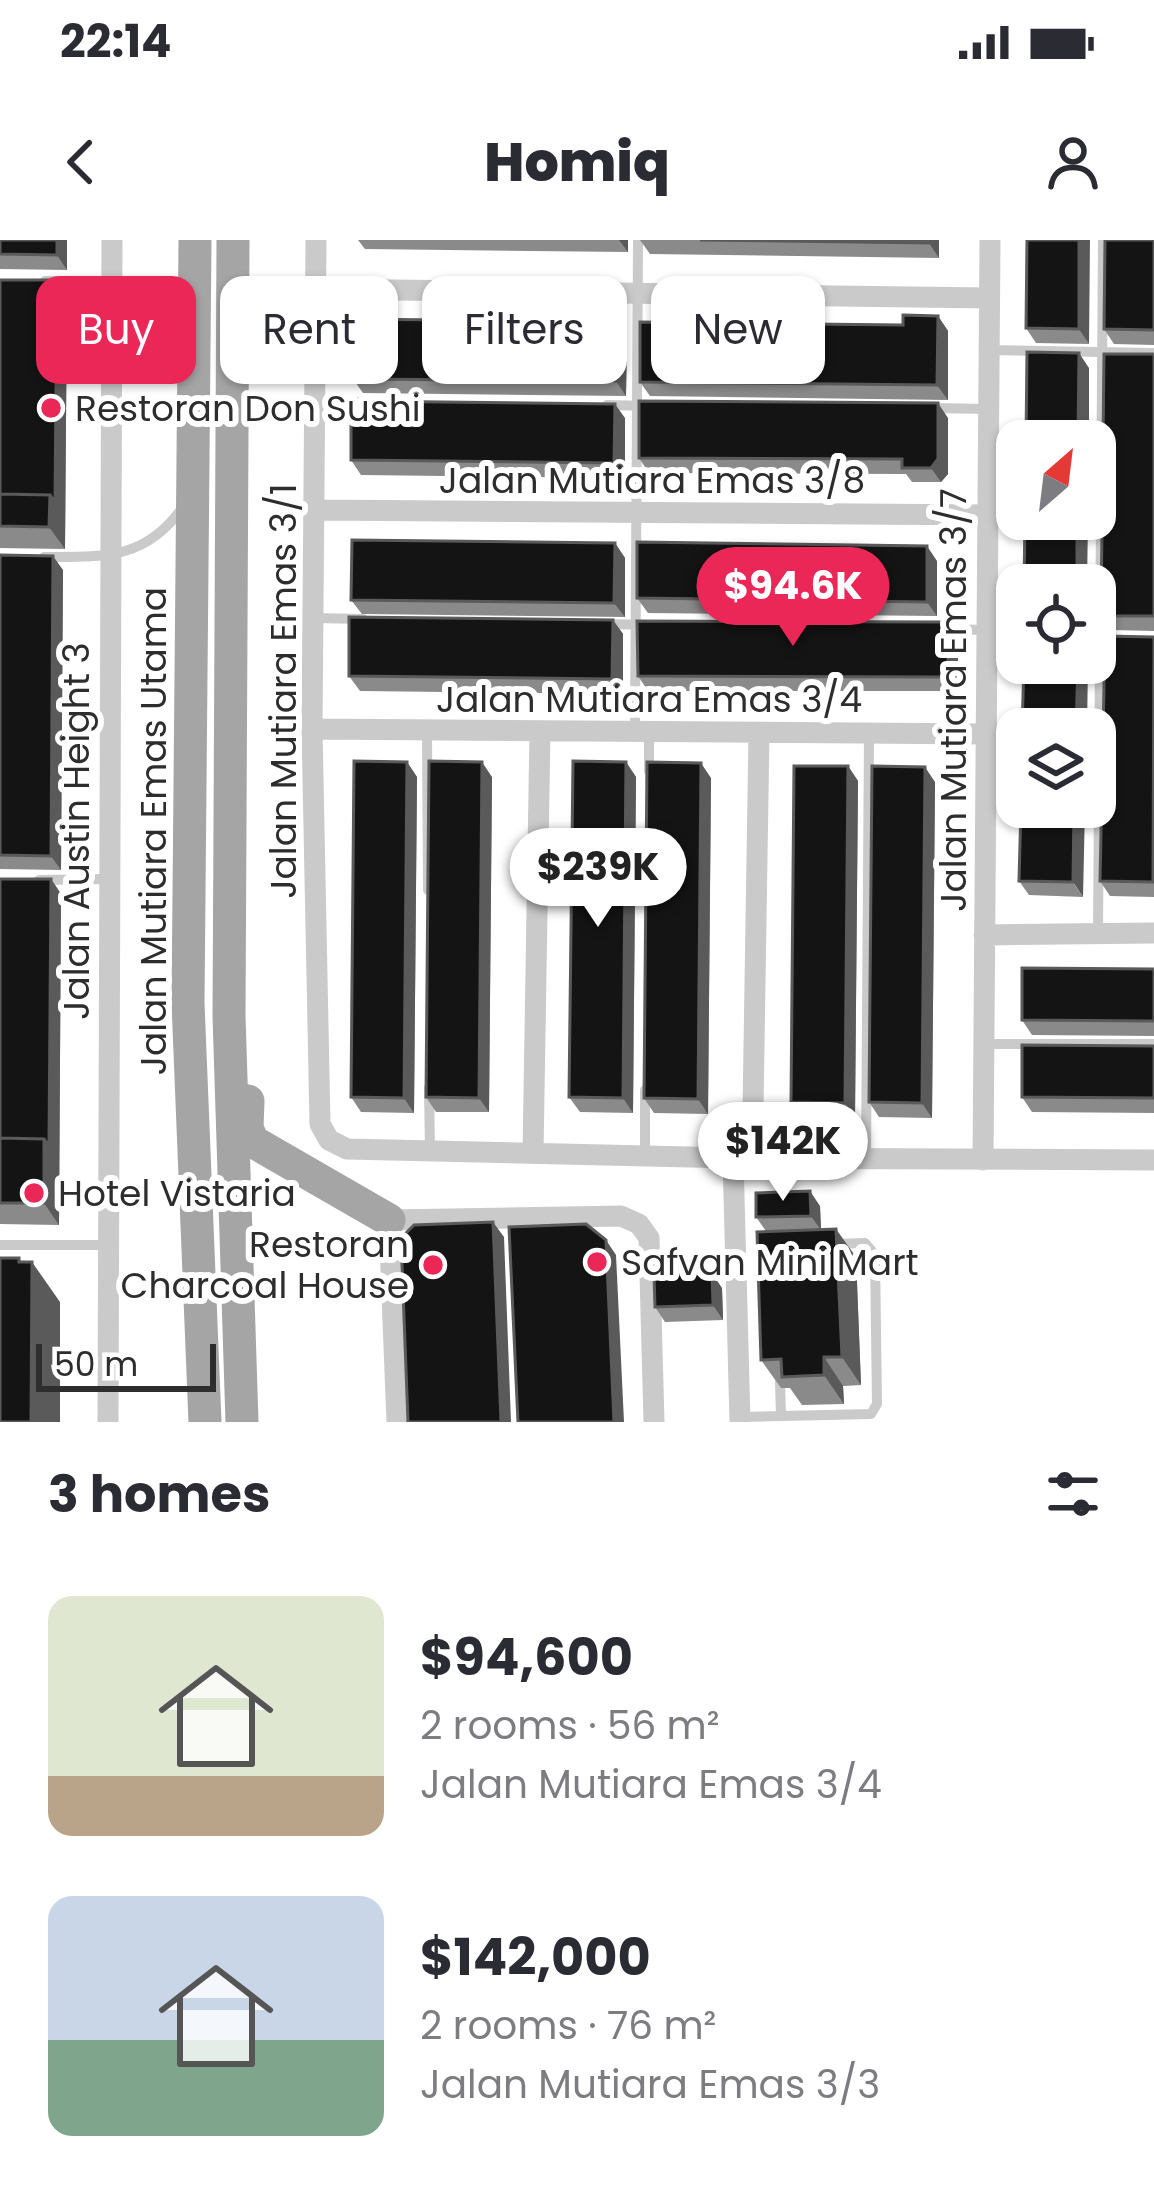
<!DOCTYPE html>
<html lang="en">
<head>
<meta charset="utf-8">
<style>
  body { margin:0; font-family:Poppins,sans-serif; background:#f7f7f7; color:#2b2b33; height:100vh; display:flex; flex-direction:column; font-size:45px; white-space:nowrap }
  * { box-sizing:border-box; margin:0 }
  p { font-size:39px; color:#7c7c81 }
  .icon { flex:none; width:66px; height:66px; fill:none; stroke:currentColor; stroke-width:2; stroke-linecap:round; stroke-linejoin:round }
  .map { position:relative; height:1182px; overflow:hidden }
  .drawer { display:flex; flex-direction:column; background:#fff; flex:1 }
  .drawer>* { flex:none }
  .top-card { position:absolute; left:36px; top:36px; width:1083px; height:108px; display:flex; gap:24px }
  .needle { width:78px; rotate:28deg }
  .fabs { position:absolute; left:996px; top:180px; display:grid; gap:24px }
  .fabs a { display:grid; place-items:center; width:120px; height:120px; border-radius:24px; background:#fff; box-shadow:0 3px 9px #0004; font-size:60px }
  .scale { position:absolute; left:36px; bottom:30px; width:180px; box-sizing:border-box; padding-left:12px; border:6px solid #2d2d2d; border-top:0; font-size:33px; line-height:42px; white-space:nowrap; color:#2d2d2d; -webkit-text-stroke:9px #fff; paint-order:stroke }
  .price { position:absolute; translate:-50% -102px; padding:0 27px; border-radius:42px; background:#fff; color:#222; font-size:39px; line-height:78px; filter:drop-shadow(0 3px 6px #0008) }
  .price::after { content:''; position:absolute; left:50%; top:72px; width:36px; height:27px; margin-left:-18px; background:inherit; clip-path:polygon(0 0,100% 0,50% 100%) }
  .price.on { background:#eb2758; color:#fff }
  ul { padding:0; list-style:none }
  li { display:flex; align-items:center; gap:36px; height:300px; padding:0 48px }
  li span { display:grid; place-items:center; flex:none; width:336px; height:240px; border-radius:24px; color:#555 }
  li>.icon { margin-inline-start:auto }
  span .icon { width:144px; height:144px; fill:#fffc; stroke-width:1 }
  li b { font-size:51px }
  h2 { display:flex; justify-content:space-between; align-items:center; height:144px; padding:0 48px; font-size:51px }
  .pill { padding:0 42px; border-radius:24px; background:#fff; box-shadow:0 3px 9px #0004; font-size:42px; line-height:108px }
  .pill.on { background:#eb2758; color:#fff }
  .status { display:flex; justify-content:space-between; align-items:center; height:84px; padding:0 60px; background:#fff; direction:ltr }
  .status svg { height:33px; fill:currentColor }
  header { display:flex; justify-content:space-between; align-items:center; height:156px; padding:0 48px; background:#fff; font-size:54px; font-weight:800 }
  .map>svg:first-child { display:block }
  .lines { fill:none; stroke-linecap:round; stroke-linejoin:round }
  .lane { stroke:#cacaca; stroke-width:10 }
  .street { stroke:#cacaca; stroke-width:21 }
  .primary { stroke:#a5a5a5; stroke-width:33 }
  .wall { fill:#8a8a8a }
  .shaded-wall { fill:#5a5a5a }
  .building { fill:#141414; stroke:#5a5a5a; stroke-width:3 }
  .poi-dot { fill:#eb2758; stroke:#fff; stroke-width:4.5 }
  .labels { text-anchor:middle; stroke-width:12; stroke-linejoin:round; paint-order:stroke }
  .poi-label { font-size:36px; fill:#2d2d2d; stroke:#fff; text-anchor:start }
  .street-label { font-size:36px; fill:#2d2d2d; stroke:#fff }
</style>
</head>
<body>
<div class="status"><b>22:14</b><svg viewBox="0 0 49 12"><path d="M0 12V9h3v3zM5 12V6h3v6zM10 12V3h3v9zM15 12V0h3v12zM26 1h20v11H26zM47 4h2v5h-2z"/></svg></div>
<header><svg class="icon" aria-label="back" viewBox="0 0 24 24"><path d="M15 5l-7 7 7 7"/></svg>Homiq<svg class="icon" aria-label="person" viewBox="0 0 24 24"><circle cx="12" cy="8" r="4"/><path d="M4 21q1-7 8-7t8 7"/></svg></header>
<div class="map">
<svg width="1154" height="1182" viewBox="0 0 1154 1182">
  <rect width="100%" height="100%" fill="#fff"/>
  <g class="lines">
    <path class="lane" d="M45 41H111
      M989 110 1154 113
      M316 161 360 162
      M607 165 648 166
      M931 168 988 169
      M44 317C102 317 146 320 182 268
      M313 378 363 379
      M604 384 651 385
      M940 389 987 390
      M986 398H1017
      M427 491 428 650
      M635 492 638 0
      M649 531V492
      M39 640 107 639
      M1098 693 1103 0
      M983 804H1154
      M429 848 430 911
      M645 915V850
      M866 919 869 494
      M865 1003 875 1015 877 1164 871 1174 781 1176 776 1006Z
      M0 1005H109
      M740 1177 781 1176"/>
    <path class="street" d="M316 0 312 489 320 884 329 900 347 909 733 918 1154 920
      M316 49 989 58
      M316 270 988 275
      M312 489 986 494
      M984 695 1154 693
      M753 869 759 493
      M533 913 540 491
      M733 918 740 1182
      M983 920 990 0
      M108 1182 112 0
      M397 1182 389 980 621 976 639 984 649 998 654 1182"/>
    <path class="primary" d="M195 0 188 763 205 1182
      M233 0 229 776 242 1182
      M248 861 247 887 252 901 389 980"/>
  </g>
  <path class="wall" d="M0 0H67V30L0 29Z
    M358 0H628V12L365 9Z
    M640 0H939V18L650 14Z
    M1027 0 1089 104 1036 103 1026 88Z
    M1154 0V105L1114 104 1104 89Z
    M0 40H57L67 55 65 309 0 308Z
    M938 76 948 91V160L650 156 640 142 903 85Z
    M617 82 627 97 626 156 363 153 353 139Z
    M1154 114V391L1112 390 1101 376Z
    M625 178V238L361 235 351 220Z
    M948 178V234L941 242H912L906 234 649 233 639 218Z
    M615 303 625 318V377L362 374 351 360Z
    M0 315 63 330 61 630 0 629Z
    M937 321V376L648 373 637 358Z
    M613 380 623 394V454L360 451 349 436Z
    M958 397V451H648L638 436Z
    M1154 397V657L1110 656 1100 641Z
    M407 522 417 537 414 873 361 872 351 857Z
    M626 522 636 537 633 873 580 872 569 857Z
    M848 526 858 541 855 877H802L791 862Z
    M492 537 489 872H436L426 857Z
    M711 538 708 874 654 873 644 858Z
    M935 542 932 878 879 877 869 862Z
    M1021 567 1083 657 1029 655 1019 641Z
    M0 639H51L61 654 59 985 0 984Z
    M1154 729V796L1032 795 1022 780Z
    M1154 806V873L1032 872 1022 857Z
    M820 966 821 989 856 1017 861 1145 843 1146 844 1164 802 1165 790 1148H781L761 1120 766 991 756 977Z
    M722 1048 723 1080 665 1082 655 1067Z"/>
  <path class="shaded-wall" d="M57 0H67V30L57 15Z
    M619 0H628V12Z
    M929 0H939V18L929 3Z
    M1079 0H1090L1089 104 1079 89Z
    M57 40 67 55 65 309 49 287Z
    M938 76 948 91V160L937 145Z
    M617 82 627 97 626 156 616 141Z
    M1079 113 1089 128V201H1078Z
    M938 163 948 178V234L941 242 931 228Z
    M615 164 625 178V238L614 223Z
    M1077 279H1088L1087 345H1077Z
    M615 303 625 318V377L614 363Z
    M927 306 937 321V376L927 362Z
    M53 316 63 330 61 630 51 616Z
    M613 380 623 394V454L612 439Z
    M948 382 958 397V451L948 437Z
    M1078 423H1088L1087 489H1076Z
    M407 522 417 537 414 873 404 858Z
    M482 522 492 537 489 872 479 858Z
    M626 522 636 537 633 873 623 858Z
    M701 523 711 538 708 874 698 859Z
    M848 526 858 541 855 877 845 863Z
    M925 527 935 542 932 878 922 863Z
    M1074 567H1085L1083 657 1073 642Z
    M51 639 61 654 59 985 44 963Z
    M810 951 820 966 821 990 811 976Z
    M493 982 504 997 511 1182H501Z
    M836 989 856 1017 861 1145 842 1117Z
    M606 1000 616 1015 624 1182H614Z
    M19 1018 32 1037V1022L60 1062V1182H31Z
    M712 1033 722 1048 723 1080 713 1065Z
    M824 1117 843 1146 844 1164 824 1135Z"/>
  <path class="building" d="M0 0H57V15L0 14Z
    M700 0H929V3Z
    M1027 0H1079V89L1026 88Z
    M1105 0H1154V90L1104 89Z
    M0 40H57L55 262 50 255 0 254Z
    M903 75 938 76 937 145 640 142V82L903 85Z
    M353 79 617 82 616 141 353 139Z
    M1027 112 1079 113 1078 201H1026Z
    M1104 114H1154V376H1101Z
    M351 161 615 164 614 223 351 220Z
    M639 161 938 163V219L931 228H902V219L639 218Z
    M0 254 50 255 49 287 0 286Z
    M1025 279H1077V345H1024Z
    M352 300 615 303 614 363 351 360Z
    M637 302 927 306V362L637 358Z
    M0 315 53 316 51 616 0 615Z
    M349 377 613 380 612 439 349 436Z
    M637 381 948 382V437L638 436Z
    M1105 396 1154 397 1153 642 1100 641Z
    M1024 423H1078L1076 489H1022Z
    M354 521 407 522 404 858 351 857Z
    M429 521 482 522 479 858 426 857Z
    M573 521 626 522 623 858 569 857Z
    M647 522 701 523 698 859 644 858Z
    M794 526H848L845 863 791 862Z
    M872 526 925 527 922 863 869 862Z
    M1021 567H1074L1073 642 1019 641Z
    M0 639H51L49 906 44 899 0 898Z
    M1022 728 1154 729V781L1022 780Z
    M1022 805 1154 806V858L1022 857Z
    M0 898 44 899V963H0Z
    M810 951 811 976 756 977V953Z
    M493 982 501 1182H408L401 998 414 985Z
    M586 984 606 1000 614 1182H518L509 987Z
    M836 989 842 1117H824V1135L782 1137 781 1119 761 1120 757 992Z
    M0 1018H19V1022H32L31 1182H0Z
    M712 1033 713 1065 655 1067 654 1036Z"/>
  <g class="poi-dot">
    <circle cx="51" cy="168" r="12"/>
    <circle cx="34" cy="953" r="12"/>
    <circle cx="597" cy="1022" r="12"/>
    <circle cx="433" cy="1025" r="12"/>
  </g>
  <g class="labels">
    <g class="poi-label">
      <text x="75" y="181">Restoran Don Sushi</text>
      <text x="58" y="966">Hotel Vistaria</text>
      <text x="409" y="1017" text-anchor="end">Restoran<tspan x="409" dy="41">Charcoal House</tspan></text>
      <text x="621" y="1035">Safvan Mini Mart</text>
    </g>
    <g class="street-label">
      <text x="652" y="253">Jalan Mutiara Emas 3/8</text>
      <text transform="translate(283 451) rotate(-90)" y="13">Jalan Mutiara Emas 3/1</text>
      <text x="649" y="472">Jalan Mutiara Emas 3/4</text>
      <text transform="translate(953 460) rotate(-90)" y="13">Jalan Mutiara Emas 3/7</text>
      <text transform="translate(76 591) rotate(-90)" y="13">Jalan Austin Height 3</text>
      <text transform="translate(153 591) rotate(-90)" y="13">Jalan Mutiara Emas Utama</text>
    </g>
  </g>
</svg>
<div class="fabs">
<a><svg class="needle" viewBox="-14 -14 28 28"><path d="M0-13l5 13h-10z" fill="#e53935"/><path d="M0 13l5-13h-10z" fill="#7c7c81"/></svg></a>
<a><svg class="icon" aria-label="locate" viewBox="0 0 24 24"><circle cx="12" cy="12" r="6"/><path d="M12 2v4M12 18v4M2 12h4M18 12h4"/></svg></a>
<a><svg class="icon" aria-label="layers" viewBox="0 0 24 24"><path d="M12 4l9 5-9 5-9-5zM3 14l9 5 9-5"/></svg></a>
</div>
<div class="scale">50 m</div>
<b class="price on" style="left:793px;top:409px">$94.6K</b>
<b class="price" style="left:598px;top:690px">$239K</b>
<b class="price" style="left:783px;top:964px">$142K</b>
<div class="top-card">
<a class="pill on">Buy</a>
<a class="pill">Rent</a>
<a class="pill">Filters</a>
<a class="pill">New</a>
</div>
</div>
<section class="drawer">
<h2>3 homes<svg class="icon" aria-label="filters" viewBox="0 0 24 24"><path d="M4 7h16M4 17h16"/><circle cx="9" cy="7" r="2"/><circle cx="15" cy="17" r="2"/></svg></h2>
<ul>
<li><span style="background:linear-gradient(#dfe7d0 75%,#b9a48a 0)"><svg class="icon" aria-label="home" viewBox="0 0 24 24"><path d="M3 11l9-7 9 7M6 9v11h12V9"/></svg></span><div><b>$94,600</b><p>2 rooms · 56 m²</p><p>Jalan Mutiara Emas 3/4</p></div></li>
<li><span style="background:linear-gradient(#c9d6e8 60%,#7fa58c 0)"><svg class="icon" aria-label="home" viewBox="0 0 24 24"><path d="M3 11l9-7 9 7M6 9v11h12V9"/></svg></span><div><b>$142,000</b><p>2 rooms · 76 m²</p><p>Jalan Mutiara Emas 3/3</p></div></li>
</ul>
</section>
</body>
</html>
